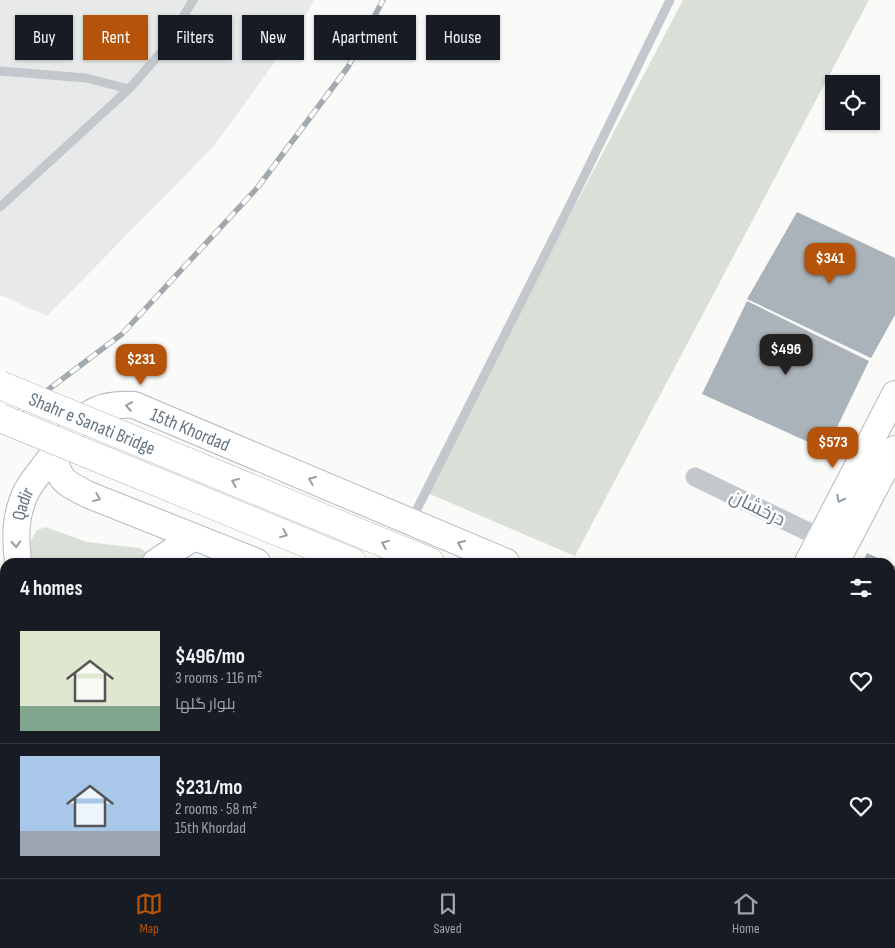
<!DOCTYPE html>
<html lang="en">
<head>
<meta charset="utf-8">
<style>
  body { margin:0; font-family:"Sofia Sans Condensed",Cairo,sans-serif; background:#20242c; color:#f1f3f6; height:100vh; display:flex; flex-direction:column; font-size:19px; white-space:nowrap }
  * { box-sizing:border-box; margin:0 }
  p { font-size:16px; color:#9ea1a6 }
  .icon { flex:none; width:28px; height:28px; fill:none; stroke:currentColor; stroke-width:2; stroke-linecap:round; stroke-linejoin:round }
  .map { position:relative; flex:1; overflow:hidden }
  .side { position:absolute; left:0px; top:558px; width:895px; height:321px; display:flex; flex-direction:column; background:#171b24; border-radius:15px 15px 0 0; box-shadow:0 1px 4px #0004 }
  .side>* { flex:none }
  .top-card { position:absolute; left:15px; top:15px; width:500px; height:45px; display:flex; gap:10px }
  .tools { position:absolute; left:825px; top:75px; display:grid; gap:10px }
  .tools a { display:grid; place-items:center; width:55px; height:55px; border-radius:0px; background:#171b24; box-shadow:0 1px 4px #0004; font-size:25px }
  .price { position:absolute; translate:-50% -42px; padding:0 11px; border-radius:10px; background:#b45309; color:#fff; font-size:16px; line-height:32px; filter:drop-shadow(0 1px 2px #0008) }
  .price::after { content:''; position:absolute; left:50%; top:30px; width:15px; height:11px; margin-left:-8px; background:inherit; clip-path:polygon(0 0,100% 0,50% 100%) }
  .price.active { background:#222; color:#fff }
  ul { padding:0; list-style:none }
  li { display:flex; align-items:center; gap:15px; height:125px; padding:0 20px }
  li+li { border-top:1px solid #363941 }
  li span { display:grid; place-items:center; flex:none; width:140px; height:100px; border-radius:0px; color:#555 }
  li>.icon { margin-inline-start:auto }
  span .icon { width:60px; height:60px; fill:#fffc; stroke-width:1 }
  li b { font-size:21px }
  h2 { display:flex; justify-content:space-between; align-items:center; height:60px; padding:0 20px; font-size:21px }
  .pill { padding:0 18px; border-radius:0px; background:#171b24; box-shadow:0 1px 4px #0004; font-size:18px; line-height:45px }
  .pill.active { background:#b45309; color:#fff }
  .tabs { display:flex; justify-content:space-around; align-items:center; height:70px; border-top:1px solid #363941; background:#171b24; font-size:14px; color:#9ea1a6 }
  .tabs a { display:grid; justify-items:center; gap:2px }
  .tabs .active { color:#b45309 }
  .map>svg:first-child { display:block }
  .built { fill:#e8e9e9 }
  .green { fill:#dadfd7 }
  .building { fill:#aab3b9 }
  .lines { fill:none; stroke-linecap:round; stroke-linejoin:round }
  .secondary-casing { stroke:#b3babf; stroke-width:28 }
  .primary-casing { stroke:#b5babe; stroke-width:29 }
  .lane { stroke:#c3c8cc; stroke-width:9 }
  .street { stroke:#c3c8cc; stroke-width:19 }
  .secondary { stroke:#fff; stroke-width:26 }
  .primary { stroke:#fff; stroke-width:28 }
  .rail-casing { stroke:#a2aab0; stroke-width:5.5 }
  .rail { stroke:#fff; stroke-width:4; stroke-dasharray:11; stroke-linecap:butt }
  .primary-bridge-casing { stroke:#b5babe; stroke-width:29; stroke-linecap:butt }
  .primary-bridge { stroke:#fff; stroke-width:28 }
  .oneway { stroke:#939fa8 }
  .labels { text-anchor:middle; stroke-width:5; stroke-linejoin:round; paint-order:stroke }
  .street-label { font-size:19px; fill:#657683; stroke:#fff }
</style>
</head>
<body>
<div class="map">
<svg width="895" height="878" viewBox="0 0 895 878">
  <rect width="100%" height="100%" fill="#fafaf8"/>
  <path class="built" d="M0 0H314L296 33 213 147 47 316 0 295Z"/>
  <path class="green" d="M683 0H869L575 556 425 492Z
    M45 527 87 542 140 548 146 552 139 562H32L30 543 36 531Z
    M5 812V874H16L0 878V818Z
    M299 874H351L346 878H320Z"/>
  <path class="building" d="M797 212 895 258V315L871 358 747 299Z
    M747 301 869 361 826 450 702 394Z
    M867 553 887 562H863Z
    M890 564 895 566V628L890 626Z"/>
  <g class="lines">
    <g class="secondary-casing">
      <g id="secondary">
        <path id="s1" d="M18 562C15 538 15 515 26 492 33 479 45 466 54 453"/>
        <path d="M156 562 194 537"/>
        <path id="s2" d="M257 562 89 495C66 483 58 482 54 453 79 421 89 402 134 405L506 562"/>
        <path d="M808 562 895 394"/>
        <path d="M836 562 895 449"/>
        <path d="M890 724 895 726"/>
        <path d="M0 775 5 769"/>
        <path d="M890 825 895 828"/>
      </g>
    </g>
    <g class="primary-casing">
      <path id="primary" d="M185 461 430 562
        M174 489 352 562
        M890 753 895 755
        M890 790 895 792"/>
    </g>
    <path class="lane" d="M0 71 86 78 129 89
      M0 207 129 89 165 48 193 0
      M412 519 569 207 670 0
      M707 878 711 874
      M755 878 758 875 757 874"/>
    <path class="street" d="M695 477 821 538
      M890 688 895 694"/>
    <use href="#secondary" class="secondary"/>
    <use href="#primary" class="primary"/>
    <g class="rail-casing">
      <path id="rail" d="M0 426 122 334 258 187 348 67 383 0"/>
    </g>
    <use href="#rail" class="rail"/>
    <g class="primary-bridge-casing">
      <g id="primary-bridge">
        <path id="s3" d="M0 385 185 461"/>
        <path d="M0 418 174 489"/>
      </g>
    </g>
    <use href="#primary-bridge" class="primary-bridge"/>
  </g>
  <defs><path id="oneway-chevron" d="M-2-3.5L2.5 0L-2 3.5" fill="none" stroke-width="1.6" stroke-linecap="round" stroke-linejoin="round" transform="scale(1.25)"/></defs>
  <g class="oneway">
    <use href="#oneway-chevron" transform="translate(129 406) rotate(-172)"/>
    <use href="#oneway-chevron" transform="translate(312 480) rotate(-157)"/>
    <use href="#oneway-chevron" transform="translate(235 482) rotate(-158)"/>
    <use href="#oneway-chevron" transform="translate(97 498) rotate(22)"/>
    <use href="#oneway-chevron" transform="translate(840 499) rotate(117)"/>
    <use href="#oneway-chevron" transform="translate(284 534) rotate(22)"/>
    <use href="#oneway-chevron" transform="translate(16 544) rotate(87)"/>
    <use href="#oneway-chevron" transform="translate(385 544) rotate(-158)"/>
    <use href="#oneway-chevron" transform="translate(461 544) rotate(-157)"/>
  </g>
  <g class="labels">
    <g class="street-label">
      <text dy="7" stroke="none"><textPath href="#s3" startOffset="100">Shahr e Sanati Bridge</textPath></text>
      <text dy="7" stroke="none"><textPath href="#s2" startOffset="400">15th Khordad</textPath></text>
      <text dy="7" stroke="none"><textPath href="#s1" startOffset="59">Qadir</textPath></text>
      <text transform="translate(758 507) rotate(26)" y="7">درخشان</text>
    </g>
  </g>
</svg>
<div class="tools">
<a><svg class="icon" aria-label="locate" viewBox="0 0 24 24"><circle cx="12" cy="12" r="6"/><path d="M12 2v4M12 18v4M2 12h4M18 12h4"/></svg></a>
</div>
<b class="price" style="left:830px;top:285px">$341</b>
<b class="price active" style="left:786px;top:376px">$496</b>
<b class="price" style="left:141px;top:386px">$231</b>
<b class="price" style="left:833px;top:469px">$573</b>
<div class="top-card">
<a class="pill">Buy</a>
<a class="pill active">Rent</a>
<a class="pill">Filters</a>
<a class="pill">New</a>
<a class="pill">Apartment</a>
<a class="pill">House</a>
</div>
<section class="side">
<h2>4 homes<svg class="icon" aria-label="filters" viewBox="0 0 24 24"><path d="M4 7h16M4 17h16"/><circle cx="9" cy="7" r="2"/><circle cx="15" cy="17" r="2"/></svg></h2>
<ul>
<li><span style="background:linear-gradient(#dfe7d0 75%,#7fa58c 0)"><svg class="icon" aria-label="home" viewBox="0 0 24 24"><path d="M3 11l9-7 9 7M6 9v11h12V9"/></svg></span><div><b>$496/mo</b><p>3 rooms · 116 m²</p><p>بلوار گلها</p></div><svg class="icon" aria-label="heart" viewBox="0 0 24 24"><path d="M12 20l-8-8c-3-5 5-10 8-4 3-6 11-1 8 4z"/></svg></li>
<li><span style="background:linear-gradient(#a9c7e8 75%,#9aa5b1 0)"><svg class="icon" aria-label="home" viewBox="0 0 24 24"><path d="M3 11l9-7 9 7M6 9v11h12V9"/></svg></span><div><b>$231/mo</b><p>2 rooms · 58 m²</p><p>15th Khordad</p></div><svg class="icon" aria-label="heart" viewBox="0 0 24 24"><path d="M12 20l-8-8c-3-5 5-10 8-4 3-6 11-1 8 4z"/></svg></li>
</ul>
</section>
</div>
<nav class="tabs">
<a class="active"><svg class="icon" aria-label="map" viewBox="0 0 24 24"><path d="M3 6l6-2 6 2 6-2v14l-6 2-6-2-6 2zM9 4v14M15 6v14"/></svg>Map</a>
<a><svg class="icon" aria-label="saved" viewBox="0 0 24 24"><path d="M7 4h10v16l-5-4-5 4z"/></svg>Saved</a>
<a><svg class="icon" aria-label="home" viewBox="0 0 24 24"><path d="M3 11l9-7 9 7M6 9v11h12V9"/></svg>Home</a>
</nav>
</body>
</html>
